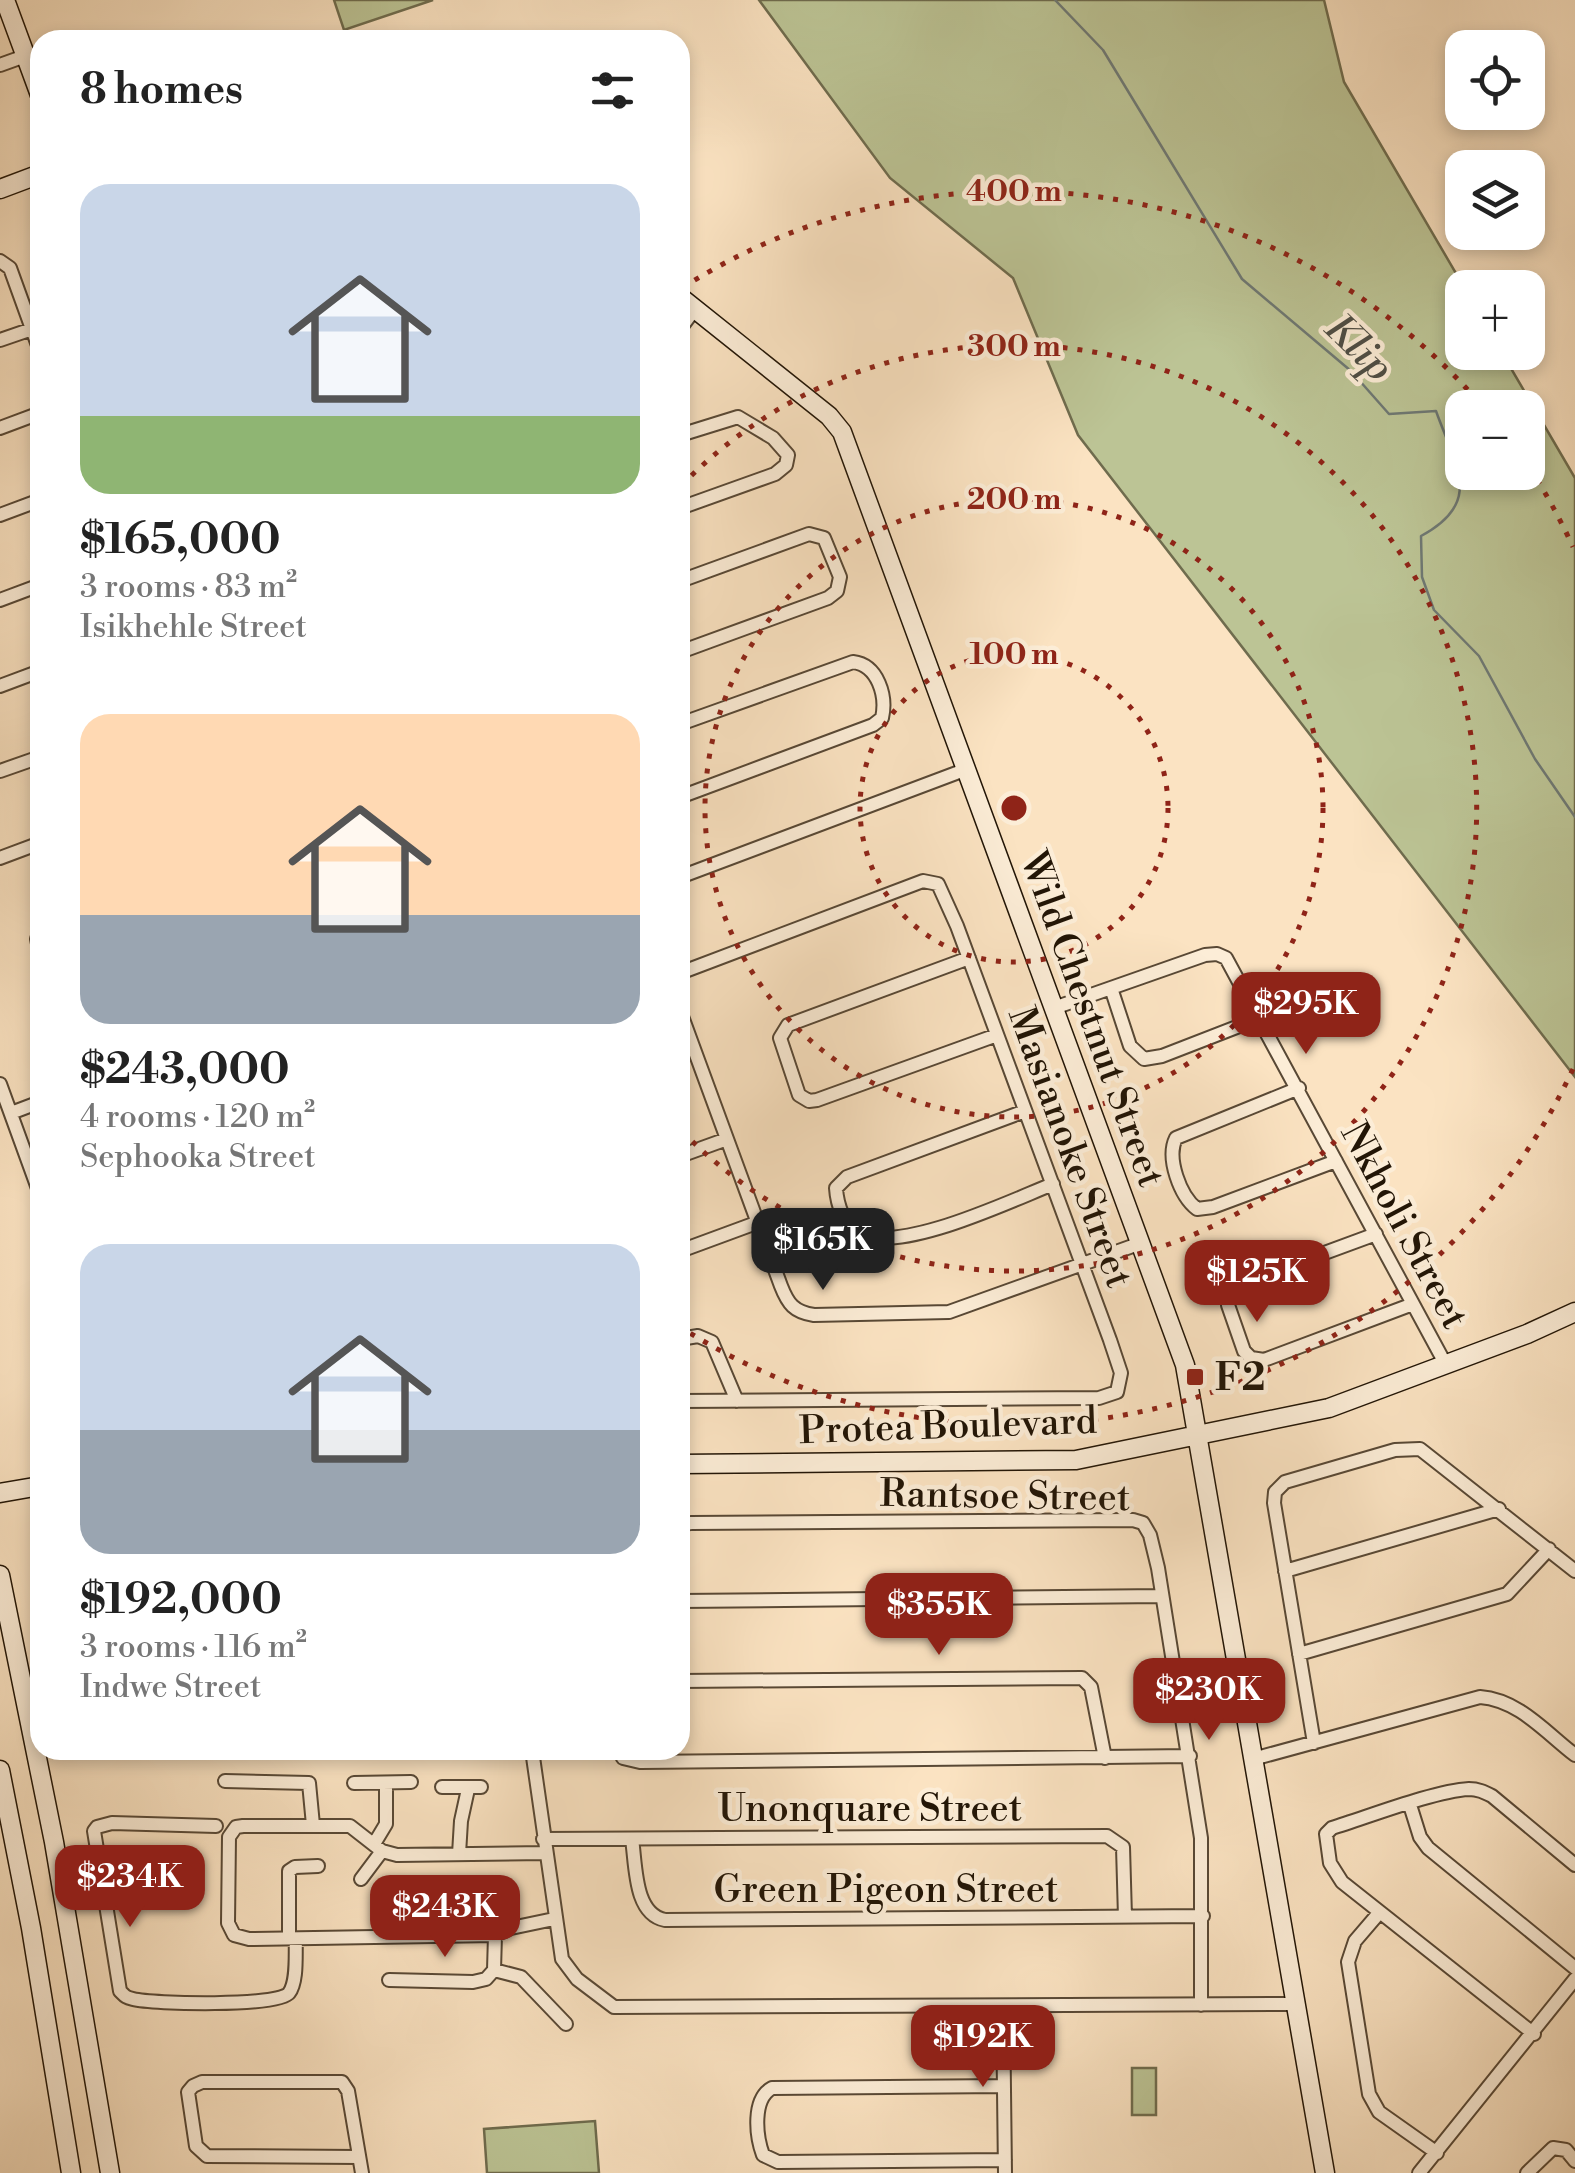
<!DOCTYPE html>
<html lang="en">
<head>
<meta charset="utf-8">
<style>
  body { margin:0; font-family:"Libre Bodoni",serif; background:#f6f6f6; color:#222; height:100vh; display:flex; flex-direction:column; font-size:38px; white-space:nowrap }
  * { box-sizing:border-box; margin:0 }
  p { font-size:32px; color:#767676 }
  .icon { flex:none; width:55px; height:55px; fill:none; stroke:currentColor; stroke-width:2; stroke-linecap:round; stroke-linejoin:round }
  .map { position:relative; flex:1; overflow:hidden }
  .panel { position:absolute; left:30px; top:30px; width:660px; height:1730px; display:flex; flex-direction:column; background:#fff; border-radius:30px; box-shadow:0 5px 15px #0003 }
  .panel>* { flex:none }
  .tools { position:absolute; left:1445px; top:30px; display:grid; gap:20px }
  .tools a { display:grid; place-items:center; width:100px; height:100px; border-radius:20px; background:#fff; box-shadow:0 5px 15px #0003; font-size:50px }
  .price { position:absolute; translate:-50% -85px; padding:0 22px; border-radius:20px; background:#8f2418; color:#fff; font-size:32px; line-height:65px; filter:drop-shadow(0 2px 5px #0008) }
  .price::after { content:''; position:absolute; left:50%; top:60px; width:30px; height:22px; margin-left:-15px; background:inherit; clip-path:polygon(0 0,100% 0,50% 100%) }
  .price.active { background:#222; color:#fff }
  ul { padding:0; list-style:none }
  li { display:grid; align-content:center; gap:20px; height:530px; padding:0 50px }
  li span { display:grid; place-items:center; height:310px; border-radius:30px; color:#555 }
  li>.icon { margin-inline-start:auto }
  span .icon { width:180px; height:180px; fill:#fffc; stroke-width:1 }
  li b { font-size:42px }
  h2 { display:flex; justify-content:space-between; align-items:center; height:120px; padding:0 50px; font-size:42px }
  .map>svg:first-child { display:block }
  .green { fill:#bcc495; stroke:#6f6c4e; stroke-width:2.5; fill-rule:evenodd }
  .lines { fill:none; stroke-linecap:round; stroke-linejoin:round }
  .stream { stroke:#6f7974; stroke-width:2.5 }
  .street-casing { stroke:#584835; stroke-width:16 }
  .secondary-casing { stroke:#221506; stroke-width:21 }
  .street { stroke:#fcedd7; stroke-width:12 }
  .secondary { stroke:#fcedd7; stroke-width:18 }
  .ring { fill:none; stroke:#8f2418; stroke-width:5; stroke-dasharray:5 10 }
  .poi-dot { fill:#8f2418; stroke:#fcedd7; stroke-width:4 }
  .labels { text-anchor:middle; stroke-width:9; stroke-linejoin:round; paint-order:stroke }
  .street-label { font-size:38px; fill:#221506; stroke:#fcedd7 }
  .poi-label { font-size:38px; font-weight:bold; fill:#221506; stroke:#fcedd7; text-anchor:start }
  .water-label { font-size:40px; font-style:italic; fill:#4f4f46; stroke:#fcedd7 }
  .centre { fill:#8f2418; stroke:#fcedd7; stroke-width:5 }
  .ring-label { font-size:30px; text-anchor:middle; font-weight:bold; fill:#8f2418; stroke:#fcedd7; stroke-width:9; stroke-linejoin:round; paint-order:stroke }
</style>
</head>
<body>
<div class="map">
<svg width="1575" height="2173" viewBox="0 0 1575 2173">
  <rect width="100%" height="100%" fill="#fbe3c2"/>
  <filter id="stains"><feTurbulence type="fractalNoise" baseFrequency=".002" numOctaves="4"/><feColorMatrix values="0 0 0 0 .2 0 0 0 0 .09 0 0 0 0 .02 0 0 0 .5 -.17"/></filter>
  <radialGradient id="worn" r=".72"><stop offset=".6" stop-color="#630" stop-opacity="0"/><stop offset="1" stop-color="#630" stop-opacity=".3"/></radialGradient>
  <path class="green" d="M334 0H433L344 30Z
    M759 0H1324L1344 82 1464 287 1462 352 1502 353 1575 478V1077L1078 435 1013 278 890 178ZM1462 408H1528V472H1462Z
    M1132 2068H1156V2115H1132Z
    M595 2121 599 2173H487L484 2129Z"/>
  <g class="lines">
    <path class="stream" d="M1055 0 1103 50 1242 279 1351 371 1389 414 1436 411C1455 465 1485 502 1421 536L1422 577 1434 610 1479 656 1535 759 1575 817"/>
    <g class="street-casing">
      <path id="street" d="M0 65 25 56
        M0 261 10 268 40 351
        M680 329 695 309
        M0 340 32 329
        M0 428 40 413
        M680 435 738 417 773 438 788 455 786 465 775 474 680 508
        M0 515 40 500
        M680 581 809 534 824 538 840 577 837 591 828 598 680 652
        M0 600 40 585
        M0 686 40 671
        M680 724 853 662C878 665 887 696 882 718L873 725 680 797
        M0 771 40 757
        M0 858 40 843
        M680 877 967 769
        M40 931 37 939 40 953
        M969 958 788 1025 780 1038 799 1095 809 1101 817 1100 997 1035
        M680 973 923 881 938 884 957 926 1110 1340 1121 1373 1117 1392 1099 1398 680 1401
        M1111 988 1130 1046 1144 1059 1162 1056 1260 1018
        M1054 1008 1205 955 1217 954 1226 958 1446 1365
        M680 1011 781 1286C788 1304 794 1312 814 1315L949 1312 1141 1243
        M0 1084 40 1194
        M1299 1088 1176 1138C1166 1158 1180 1196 1197 1209L1213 1207 1336 1161
        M1025 1111 847 1177 836 1188C837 1204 844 1227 860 1234 902 1253 1010 1201 1053 1184
        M11 1113 40 1102
        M680 1156 727 1139
        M1376 1234 1235 1286 1229 1293 1228 1305 1244 1351 1251 1358 1264 1360 1413 1304
        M680 1251 756 1223
        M680 1339 698 1336 712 1342 737 1401
        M680 1525 691 1523 1133 1520 1143 1523 1150 1535 1158 1568 1201 1838V2005
        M1285 1571 1499 1509
        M680 1601 1162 1596
        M1299 1654 1507 1594 1549 1549
        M680 1681 1082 1678 1091 1687 1105 1758
        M1314 1743 1274 1503 1275 1492 1285 1482 1395 1450 1420 1449 1575 1571
        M532 1750 562 1959 577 1979 614 2007 1295 2004
        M619 1750 623 1758 640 1762 1190 1756
        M1253 1759 1480 1697C1519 1700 1545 1732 1575 1755
        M225 1781 309 1783 313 1825
        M354 1783 411 1782
        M442 1787H481
        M1410 1805 1420 1837 1428 1848 1575 1968
        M216 1826 112 1823 97 1827 94 1831 120 1991C125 1996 125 1997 133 1999 152 2004 280 2007 289 1993 298 1981 295 1953 296 1939
        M543 1839 1107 1836 1123 1847 1125 1917
        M632 1839C636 1866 634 1914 665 1920L1203 1916
        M374 1844 386 1824V1783
        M545 1853 397 1855 382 1851 350 1826H243L236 1827 229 1837 228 1923 234 1935 249 1939 495 1935 511 1928 554 1919
        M459 1854 461 1821 468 1789
        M361 1879 382 1851
        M413 1896 506 1892 511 1898V1928
        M1379 1913 1355 1941 1348 1962 1369 2094 1379 2112 1437 2153
        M289 1938V1871L295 1867 318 1866
        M494 1970 521 1977 566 2024
        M389 1980 473 1982 486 1979 494 1970 495 1935
        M1003 2007 1005 2173
        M1534 2034 1342 1882 1330 1863 1326 1834 1332 1828C1368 1817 1434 1791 1469 1789 1478 1789 1484 1792 1492 1796L1575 1865
        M1004 2086 772 2088C752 2099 756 2136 763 2155L778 2162 1005 2160
        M359 2157 207 2156 196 2146 188 2092 193 2086 202 2082H342L348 2091 362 2173
        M1419 2173 1575 1979
        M1527 2173 1553 2148 1566 2150 1575 2161"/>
    </g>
    <g class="secondary-casing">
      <path id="secondary" d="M5 0 40 95
        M0 189 40 174
        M680 297 829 416 842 432 1185 1365 1325 2173
        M680 1464 1076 1460 1329 1408 1527 1334 1575 1312
        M0 1493 40 1486
        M0 1575 54 1842 110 2173
        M0 1770 31 1928 71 2173"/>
    </g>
    <use href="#street" class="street"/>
    <use href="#secondary" class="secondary"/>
  </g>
  <g class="ring">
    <circle cx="1014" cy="808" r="154"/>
    <circle cx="1014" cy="808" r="309"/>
    <path d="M681 486A463 463 0 1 1 681 1130"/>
    <path d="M1573 1069A617 617 0 0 1 682 1328M682 288A617 617 0 0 1 1483 407M1529 467A617 617 0 0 1 1573 547"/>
  </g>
  <rect class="poi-dot" x="1185" y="1367" width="20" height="20" rx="5"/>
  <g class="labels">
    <g class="street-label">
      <text transform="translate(1093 1019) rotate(70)" y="13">Wild Chestnut Street</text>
      <text transform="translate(1071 1147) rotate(70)" y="13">Masianoke Street</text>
      <text transform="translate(1405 1225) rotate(62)" y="13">Nkholi Street</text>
      <text transform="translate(948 1425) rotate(-2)" y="13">Protea Boulevard</text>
      <text transform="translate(1005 1495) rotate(1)" y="13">Rantsoe Street</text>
      <text x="870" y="1821">Unonquare Street</text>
      <text x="886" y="1902">Green Pigeon Street</text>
    </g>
    <g class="poi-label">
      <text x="1215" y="1390">F2</text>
    </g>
    <g class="water-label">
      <text transform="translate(1360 347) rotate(44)" y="14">Klip</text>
    </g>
  </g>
  <circle cx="1014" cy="808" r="15" class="centre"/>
  <g class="ring-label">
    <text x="1014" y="201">400 m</text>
    <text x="1014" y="356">300 m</text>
    <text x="1014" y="509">200 m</text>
    <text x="1014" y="664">100 m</text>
  </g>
  <rect width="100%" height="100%" filter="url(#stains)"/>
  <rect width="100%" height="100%" fill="url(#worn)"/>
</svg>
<div class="tools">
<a><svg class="icon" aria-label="locate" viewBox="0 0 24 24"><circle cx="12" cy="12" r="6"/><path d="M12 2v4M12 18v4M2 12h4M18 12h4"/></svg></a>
<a><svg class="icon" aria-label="layers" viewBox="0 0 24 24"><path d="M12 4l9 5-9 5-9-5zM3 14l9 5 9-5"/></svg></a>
<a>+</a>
<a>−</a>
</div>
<b class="price" style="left:1306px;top:1057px">$295K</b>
<b class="price active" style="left:823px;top:1293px">$165K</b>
<b class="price" style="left:1257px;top:1325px">$125K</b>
<b class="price" style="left:939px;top:1658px">$355K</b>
<b class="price" style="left:1209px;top:1743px">$230K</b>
<b class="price" style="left:130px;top:1930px">$234K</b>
<b class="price" style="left:445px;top:1960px">$243K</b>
<b class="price" style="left:983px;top:2090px">$192K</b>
<section class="panel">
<h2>8 homes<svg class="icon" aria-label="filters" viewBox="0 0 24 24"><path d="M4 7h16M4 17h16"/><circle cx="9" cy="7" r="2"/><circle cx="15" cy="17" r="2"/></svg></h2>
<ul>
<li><span style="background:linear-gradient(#c9d6e8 75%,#8fb573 0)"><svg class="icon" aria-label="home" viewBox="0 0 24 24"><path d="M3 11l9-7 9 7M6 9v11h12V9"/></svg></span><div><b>$165,000</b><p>3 rooms · 83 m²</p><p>Isikhehle Street</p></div></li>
<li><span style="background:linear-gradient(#ffd9b3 65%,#9aa5b1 0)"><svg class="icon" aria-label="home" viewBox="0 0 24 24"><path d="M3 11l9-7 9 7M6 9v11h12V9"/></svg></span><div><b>$243,000</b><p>4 rooms · 120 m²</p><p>Sephooka Street</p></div></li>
<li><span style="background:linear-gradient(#c9d6e8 60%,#9aa5b1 0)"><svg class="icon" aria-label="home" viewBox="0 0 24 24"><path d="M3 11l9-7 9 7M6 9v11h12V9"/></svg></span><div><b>$192,000</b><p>3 rooms · 116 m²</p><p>Indwe Street</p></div></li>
</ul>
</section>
</div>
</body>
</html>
